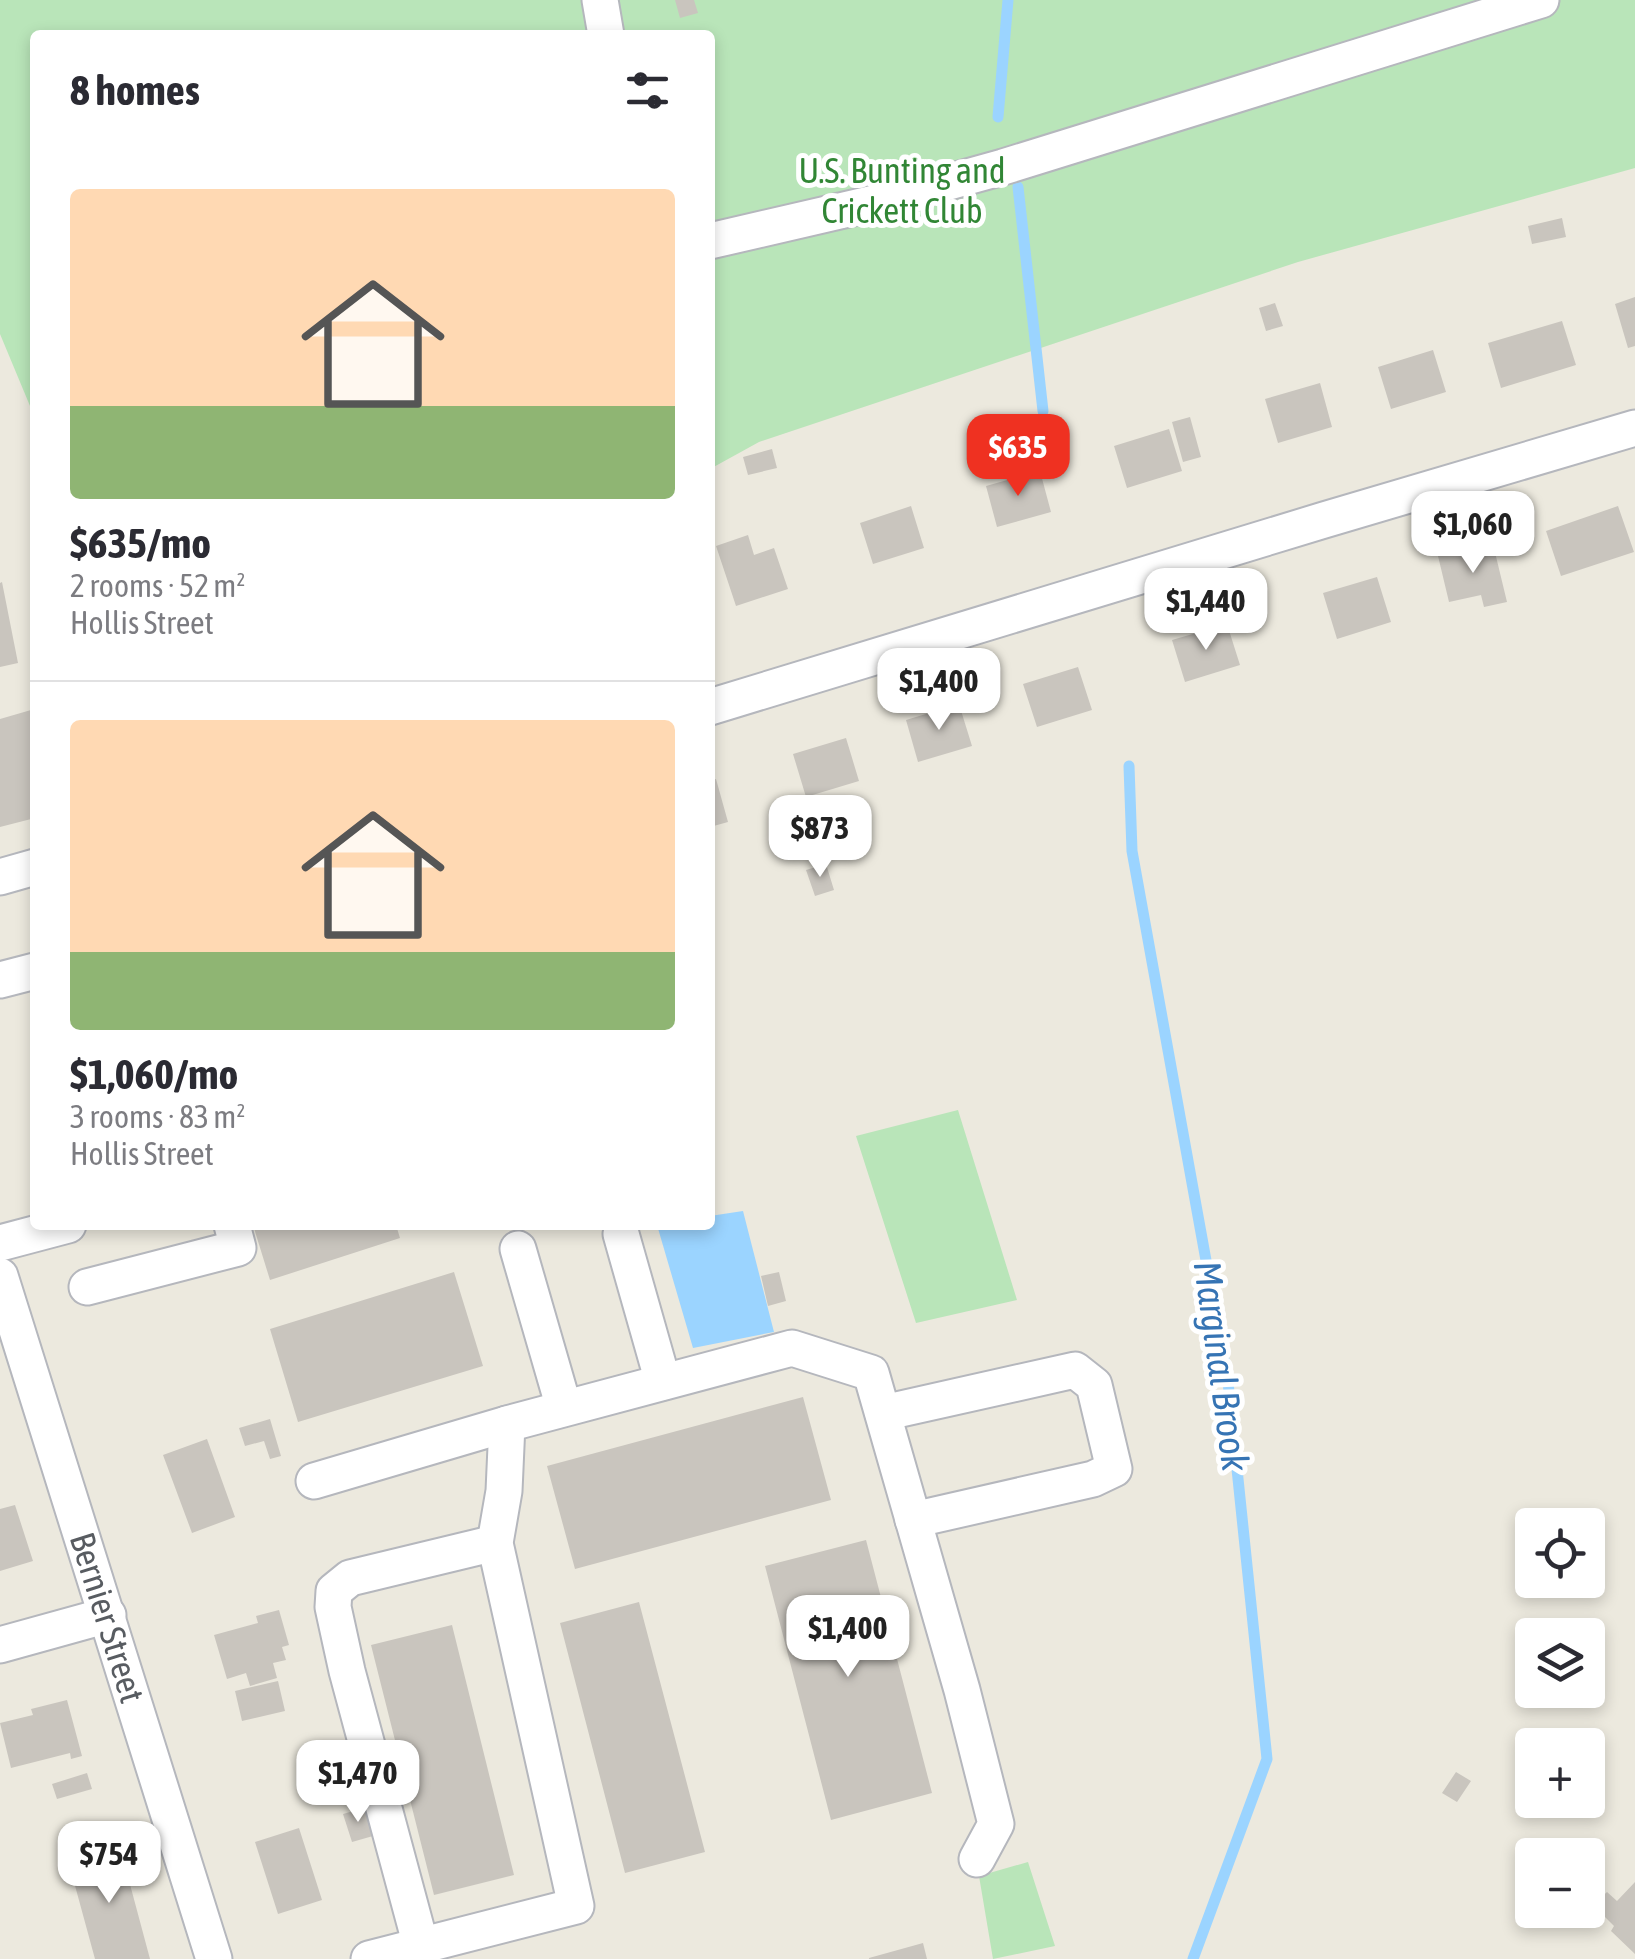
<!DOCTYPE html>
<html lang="en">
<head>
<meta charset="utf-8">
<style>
  body { margin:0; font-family:"Asap Condensed",sans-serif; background:#f7f7f7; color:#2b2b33; height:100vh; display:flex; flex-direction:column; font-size:38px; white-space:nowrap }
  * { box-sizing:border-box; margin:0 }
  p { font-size:32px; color:#7c7c81 }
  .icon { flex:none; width:55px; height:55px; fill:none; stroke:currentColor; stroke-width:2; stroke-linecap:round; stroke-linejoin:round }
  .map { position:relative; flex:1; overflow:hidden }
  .drawer { position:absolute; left:30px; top:30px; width:685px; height:1200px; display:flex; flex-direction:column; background:#fff; border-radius:10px; box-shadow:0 5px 15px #0003 }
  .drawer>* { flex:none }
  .controls { position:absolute; left:1515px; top:1508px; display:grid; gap:20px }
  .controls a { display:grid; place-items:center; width:90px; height:90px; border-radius:10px; background:#fff; box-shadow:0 5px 15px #0003; font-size:50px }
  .price { position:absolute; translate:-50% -85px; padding:0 22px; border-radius:20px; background:#fff; color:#222; font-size:32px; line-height:65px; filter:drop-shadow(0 2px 5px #0008) }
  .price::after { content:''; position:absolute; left:50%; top:60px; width:30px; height:22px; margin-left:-15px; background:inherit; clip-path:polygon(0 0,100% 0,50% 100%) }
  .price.on { background:#ef3121; color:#fff }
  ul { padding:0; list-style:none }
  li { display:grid; align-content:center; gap:20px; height:530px; padding:0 40px }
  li+li { border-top:2px solid #e1e1e2 }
  li span { display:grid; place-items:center; height:310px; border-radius:10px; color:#555 }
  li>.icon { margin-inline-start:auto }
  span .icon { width:180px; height:180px; fill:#fffc; stroke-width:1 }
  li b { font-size:42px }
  h2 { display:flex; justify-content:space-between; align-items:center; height:120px; padding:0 40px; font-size:42px }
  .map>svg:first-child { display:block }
  .green { fill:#b9e5b9 }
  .water { fill:#9bd4ff }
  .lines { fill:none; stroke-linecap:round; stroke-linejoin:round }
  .stream { stroke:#9bd4ff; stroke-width:11 }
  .building { fill:#c9c5be }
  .minor-casing { stroke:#b5b7bd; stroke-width:39 }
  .minor { stroke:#fff; stroke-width:35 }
  .labels { text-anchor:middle; stroke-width:10; stroke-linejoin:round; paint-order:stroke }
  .park-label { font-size:35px; fill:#318635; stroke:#fff }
  .street-label { font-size:35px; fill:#585c61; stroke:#fff }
  .water-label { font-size:38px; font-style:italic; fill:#3674b4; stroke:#fff }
</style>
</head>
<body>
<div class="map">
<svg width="1635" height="1959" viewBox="0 0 1635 1959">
  <rect width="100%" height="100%" fill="#ece9de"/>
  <path class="green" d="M0 0H1635V168L1298 262 759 442 710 469V35H35V418L0 334Z
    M958 1110 1017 1300 916 1323 856 1136Z
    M1028 1862 1055 1946 993 1959 979 1876Z"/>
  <path class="water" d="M743 1211 774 1332 693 1348 657 1225H710V1216Z"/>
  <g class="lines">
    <path class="stream" d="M998 117 1008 0
      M1018 187 1043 411
      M1129 766 1132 851 1228 1382 1267 1759 1193 1959"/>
  </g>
  <path class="building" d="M675 0H694L698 13 680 18Z
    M1562 218 1566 237 1532 244 1528 226Z
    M1635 297V346L1628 348 1615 304Z
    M1275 303 1283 326 1266 331 1259 308Z
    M1562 321 1576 365 1501 388 1488 343Z
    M1433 350 1446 392 1391 409 1378 367Z
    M1320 383 1332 427 1278 443 1265 399Z
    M1190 417 1201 457 1183 462 1172 422Z
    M1169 429 1182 471 1127 488 1114 446Z
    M772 449 777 468 748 475 743 457Z
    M1040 471 1051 512 997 527 986 486Z
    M911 506 924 548 873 564 860 523Z
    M1618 506 1634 552 1561 576 1546 531Z
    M748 535 754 555 774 548 788 589 736 606 716 546Z
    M1493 544 1507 602 1484 607 1481 595 1449 602 1438 556Z
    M1377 577 1391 622 1337 639 1323 593Z
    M2 582 18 663 0 667V583Z
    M1227 624 1240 665 1185 682 1172 640Z
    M1078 667 1092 710 1037 727 1023 684Z
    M959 704 972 746 918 762 906 720Z
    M31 710 35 724V818L0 827V719Z
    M846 738 859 781 806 797 793 754Z
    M716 779 728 822 710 827V781Z
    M826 864 834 890 815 896 806 870Z
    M253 1225H396L400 1238 270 1280Z
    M454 1272 483 1366 298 1422 270 1329Z
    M779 1272 786 1301 768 1306 761 1276Z
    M803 1397 831 1500 575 1569 547 1466Z
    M270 1419 281 1456 270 1459 264 1441 245 1446 239 1428Z
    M207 1439 235 1517 192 1533 163 1455Z
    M15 1505 33 1561 0 1571V1509Z
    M866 1540 932 1793 831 1820 765 1566Z
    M639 1602 705 1852 625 1873 560 1623Z
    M279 1610 289 1645 282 1647 286 1660 273 1663 277 1678 250 1686 246 1673 227 1679 214 1635 258 1623 256 1616Z
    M452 1625 514 1875 434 1895 371 1645Z
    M278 1681 285 1711 242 1721 235 1691Z
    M67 1700 82 1756 71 1759 70 1753 11 1768 0 1723 33 1715 31 1709Z
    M1456 1772 1471 1781 1457 1802 1442 1793Z
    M87 1773 92 1789 57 1799 52 1784Z
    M364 1808 373 1836 352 1842 343 1814Z
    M299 1828 322 1900 278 1914 255 1842Z
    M120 1847 150 1959H95L68 1860Z
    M1635 1882V1954L1611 1931 1614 1926 1593 1905 1607 1892 1617 1901Z
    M923 1943 927 1959H869V1958Z"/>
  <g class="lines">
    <g class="minor-casing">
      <g id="minor">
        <path d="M600 0 606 35"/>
        <path d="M710 241 870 204 1003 167 1541 0"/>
        <path d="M710 707 1324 520 1635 428"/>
        <path d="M0 877 35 867"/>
        <path d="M0 980 35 971"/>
        <path d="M621 1234 663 1382"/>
        <path d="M0 1243 68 1225"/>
        <path d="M518 1249 564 1408"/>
        <path id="s1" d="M0 1276 214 1959"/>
        <path d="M87 1287 238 1248 232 1225"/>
        <path d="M883 1413 1075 1370 1094 1385 1114 1469 1093 1479 913 1520"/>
        <path d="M314 1481 507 1424"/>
        <path d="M0 1645 108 1615"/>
        <path d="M421 1946 347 1671 333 1607 334 1591 350 1578 495 1543"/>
        <path d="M369 1959 576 1906 495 1543 504 1491 507 1424 792 1348 871 1373 962 1690 996 1824 977 1859"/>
      </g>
    </g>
    <use href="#minor" class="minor"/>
  </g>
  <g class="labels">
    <g class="park-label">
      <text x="902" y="183">U.S. Bunting and<tspan x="902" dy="40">Crickett Club</tspan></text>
    </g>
    <g class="street-label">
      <text dy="12" stroke="none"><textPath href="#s1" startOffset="358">Bernier Street</textPath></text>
    </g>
    <g class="water-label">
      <text transform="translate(1221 1366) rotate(82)" y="13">Marginal Brook</text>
    </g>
  </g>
</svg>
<div class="controls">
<a><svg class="icon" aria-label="locate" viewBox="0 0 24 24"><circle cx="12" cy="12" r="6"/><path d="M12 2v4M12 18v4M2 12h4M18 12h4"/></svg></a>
<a><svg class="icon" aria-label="layers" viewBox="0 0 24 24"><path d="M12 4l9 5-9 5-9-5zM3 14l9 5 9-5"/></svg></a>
<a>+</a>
<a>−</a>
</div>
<b class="price on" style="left:1018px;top:499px">$635</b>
<b class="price" style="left:1473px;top:576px">$1,060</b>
<b class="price" style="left:1206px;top:653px">$1,440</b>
<b class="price" style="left:939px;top:733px">$1,400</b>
<b class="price" style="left:820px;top:880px">$873</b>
<b class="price" style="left:848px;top:1680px">$1,400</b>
<b class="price" style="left:358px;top:1825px">$1,470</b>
<b class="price" style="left:109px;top:1906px">$754</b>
<section class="drawer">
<h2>8 homes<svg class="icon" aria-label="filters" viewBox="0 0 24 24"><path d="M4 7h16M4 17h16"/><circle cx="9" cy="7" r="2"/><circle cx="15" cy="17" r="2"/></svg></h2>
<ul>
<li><span style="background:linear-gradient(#ffd9b3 70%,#8fb573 0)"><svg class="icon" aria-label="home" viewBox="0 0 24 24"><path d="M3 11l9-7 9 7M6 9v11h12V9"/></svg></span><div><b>$635/mo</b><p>2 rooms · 52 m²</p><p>Hollis Street</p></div></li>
<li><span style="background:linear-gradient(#ffd9b3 75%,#8fb573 0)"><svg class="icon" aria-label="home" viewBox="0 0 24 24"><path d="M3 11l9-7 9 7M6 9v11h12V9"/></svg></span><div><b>$1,060/mo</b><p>3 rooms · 83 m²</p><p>Hollis Street</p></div></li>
</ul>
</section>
</div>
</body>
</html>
